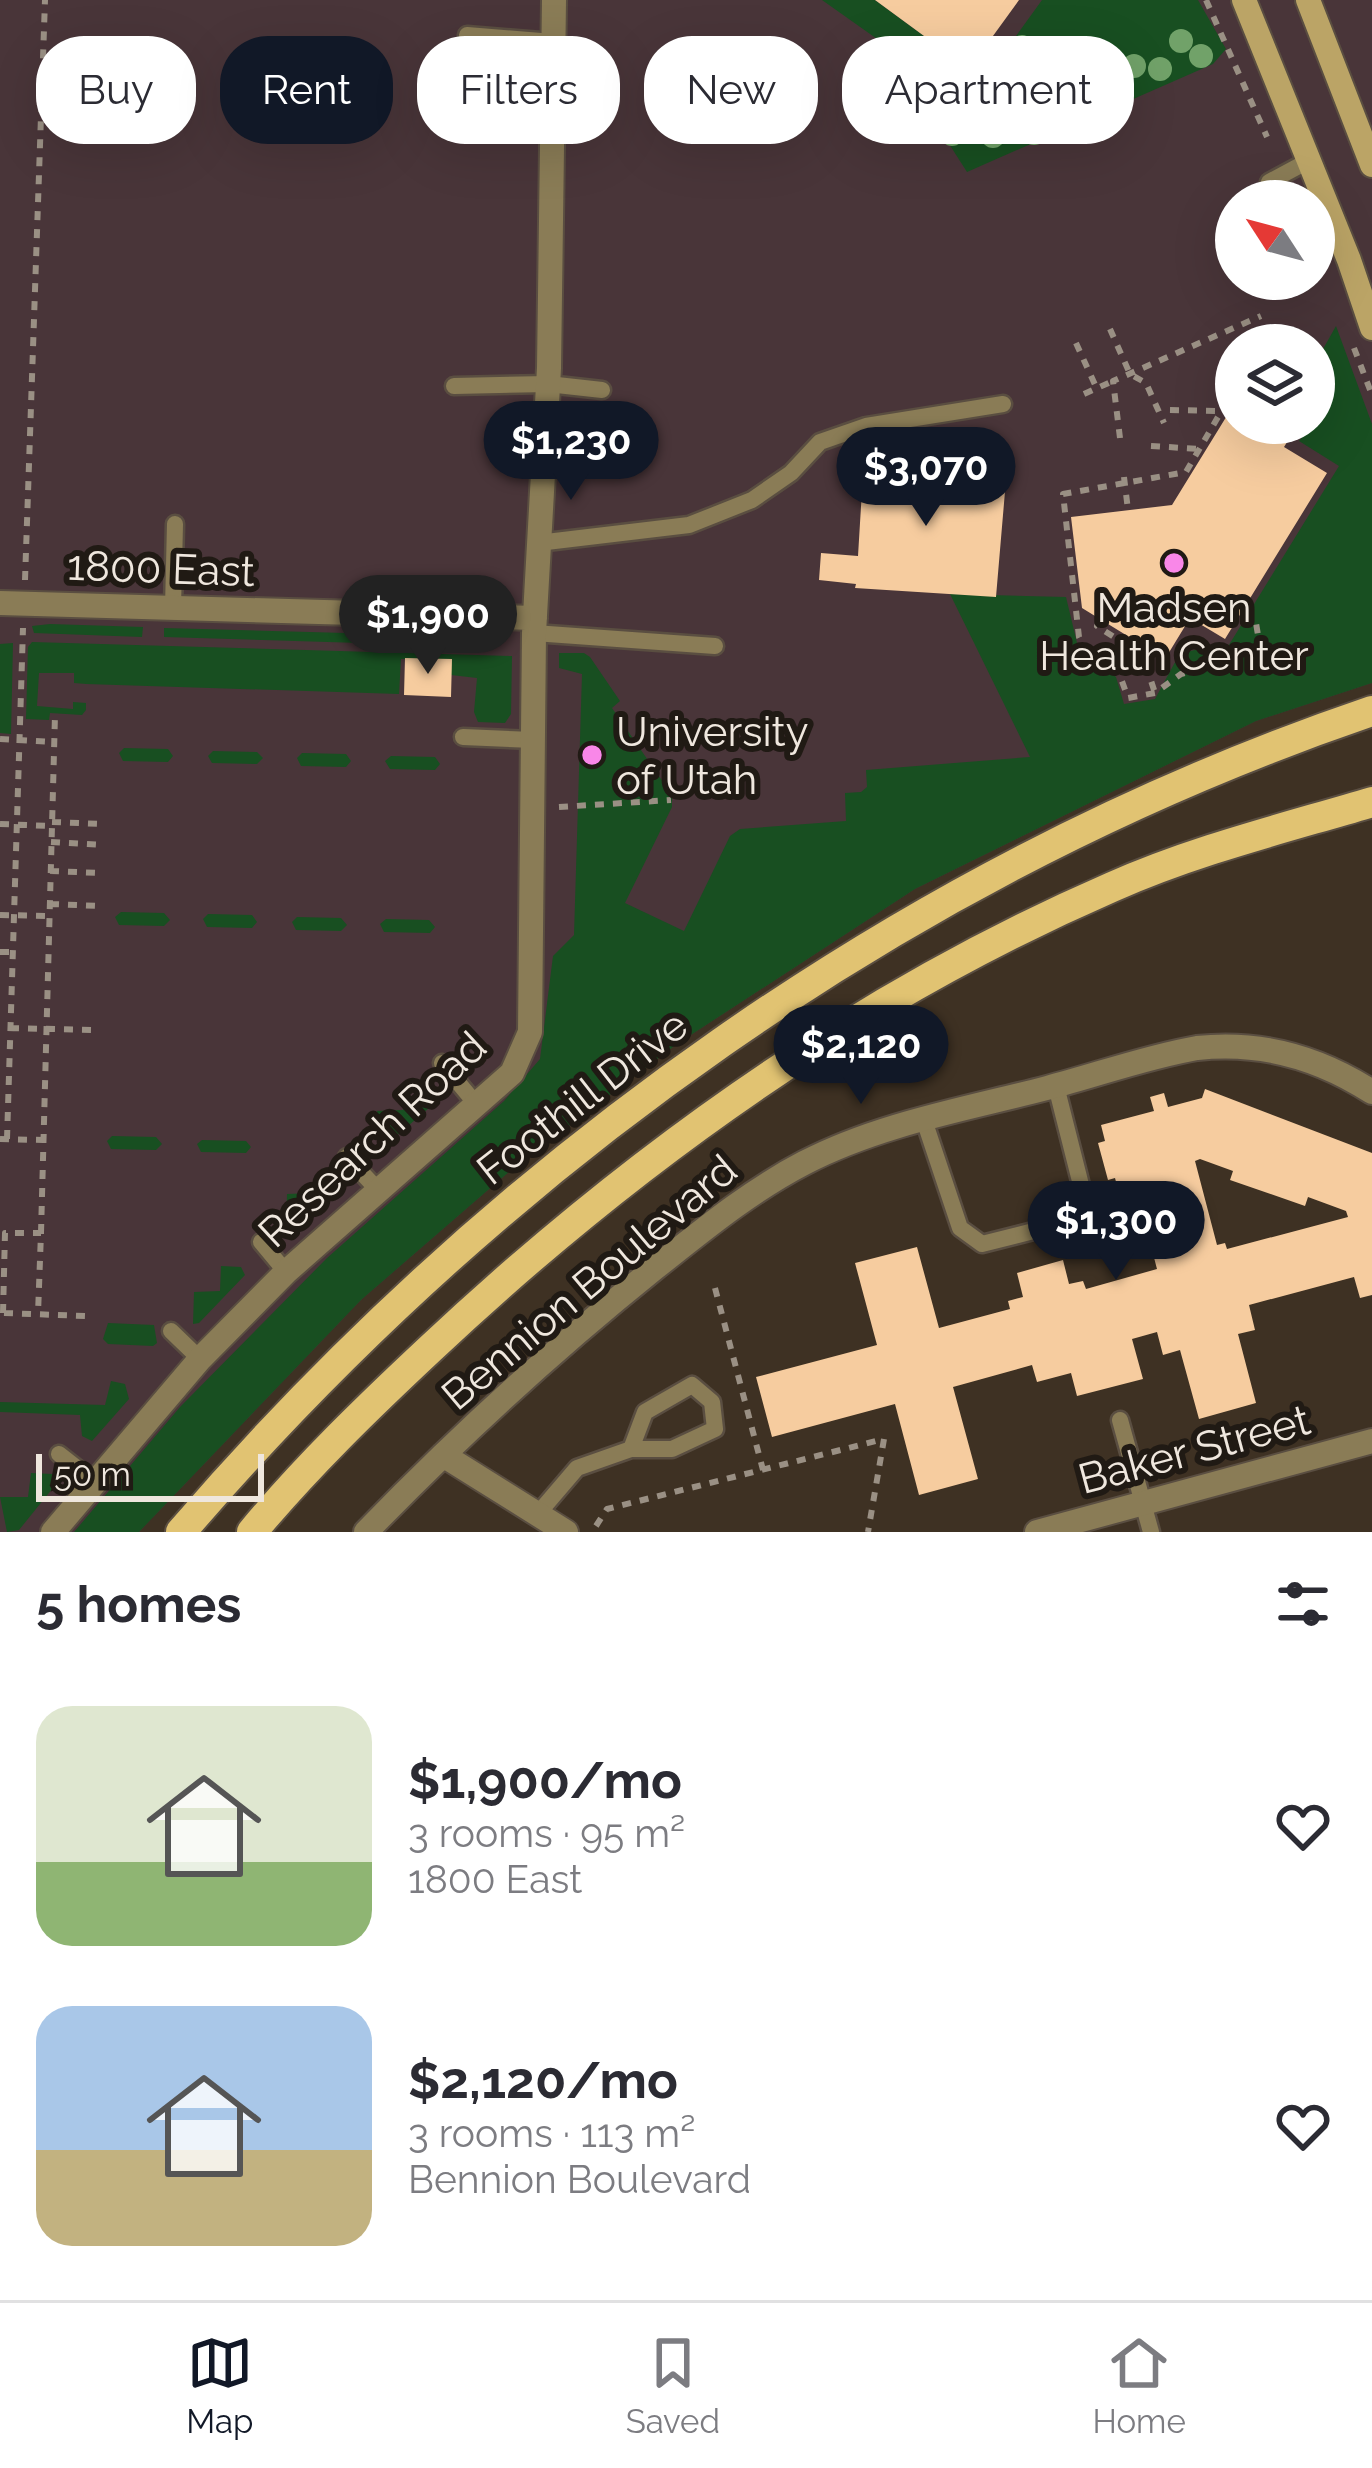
<!DOCTYPE html>
<html lang="en">
<head>
<meta charset="utf-8">
<style>
  body { margin:0; font-family:Raleway,sans-serif; background:#f2f2f3; color:#2b2b33; height:100vh; display:flex; flex-direction:column; font-size:45px; white-space:nowrap }
  * { box-sizing:border-box; margin:0 }
  p { font-size:39px; color:#7c7c81 }
  .icon { flex:none; width:66px; height:66px; fill:none; stroke:currentColor; stroke-width:2; stroke-linecap:round; stroke-linejoin:round }
  .map { position:relative; height:1532px; overflow:hidden }
  .side { display:flex; flex-direction:column; background:#fff; flex:1 }
  .side>* { flex:none }
  .hud { position:absolute; left:36px; top:36px; width:1302px; height:108px; display:flex; gap:24px }
  .needle { width:78px; rotate:306deg }
  .fabs { position:absolute; left:1215px; top:180px; display:grid; gap:24px }
  .fabs a { display:grid; place-items:center; width:120px; height:120px; border-radius:50%; background:#fff; box-shadow:0 12px 48px #0002; font-size:60px }
  .scale { position:absolute; left:36px; bottom:30px; width:228px; box-sizing:border-box; padding-left:12px; border:6px solid #efe7de; border-top:0; font-size:33px; line-height:42px; white-space:nowrap; color:#efe7de; -webkit-text-stroke:9px #201a14; paint-order:stroke }
  .price { position:absolute; translate:-50% -102px; padding:0 27px; border-radius:42px; background:#111827; color:#fff; font-size:39px; line-height:78px; filter:drop-shadow(0 3px 6px #0008) }
  .price::after { content:''; position:absolute; left:50%; top:72px; width:36px; height:27px; margin-left:-18px; background:inherit; clip-path:polygon(0 0,100% 0,50% 100%) }
  .price.current { background:#222; color:#fff }
  ul { padding:0; list-style:none }
  li { display:flex; align-items:center; gap:36px; height:300px; padding:0 36px }
  li span { display:grid; place-items:center; flex:none; width:336px; height:240px; border-radius:36px; color:#555 }
  li>.icon { margin-inline-start:auto }
  span .icon { width:144px; height:144px; fill:#fffc; stroke-width:1 }
  li b { font-size:51px }
  h2 { display:flex; justify-content:space-between; align-items:center; height:144px; padding:0 36px; font-size:51px }
  .tag { padding:0 42px; border-radius:48px; background:#fff; box-shadow:0 12px 48px #0002; font-size:42px; line-height:108px }
  .tag.current { background:#111827; color:#fff }
  .tab-bar { display:flex; justify-content:space-around; align-items:center; height:168px; border-top:3px solid #e1e1e2; background:#fff; font-size:33px; color:#7c7c81 }
  .tab-bar a { display:grid; justify-items:center; gap:6px }
  .tab-bar .current { color:#111827 }
  .map>svg:first-child { display:block }
  .education { fill:#493539; fill-rule:evenodd }
  .green { fill:#184f21 }
  .building { fill:#f6cc9f; fill-rule:evenodd }
  .lines { fill:none; stroke-linecap:round; stroke-linejoin:round }
  .service-casing { stroke:#5a4e41; stroke-width:21 }
  .minor-casing { stroke:#5a4e41; stroke-width:28 }
  .secondary-casing { stroke:#5a4e41; stroke-width:28 }
  .primary-casing { stroke:#5a4e41; stroke-width:34 }
  .path { stroke:#9a9084; stroke-width:6; stroke-dasharray:9 9; stroke-linecap:butt }
  .service { stroke:#8a7c56; stroke-width:16 }
  .minor { stroke:#8a7c56; stroke-width:24 }
  .secondary { stroke:#bba466; stroke-width:24 }
  .primary { stroke:#e1c372; stroke-width:30 }
  .tree { fill:#71a269 }
  .poi-dot { fill:#f987e8; stroke:#201a14; stroke-width:4.5 }
  .labels { text-anchor:middle; stroke-width:12; stroke-linejoin:round; paint-order:stroke }
  .street-label { font-size:42px; fill:#efe7de; stroke:#201a14 }
  .poi-label { font-size:42px; fill:#efe7de; stroke:#201a14 }
</style>
</head>
<body>
<div class="map">
<svg width="1372" height="1532" viewBox="0 0 1372 1532">
  <rect width="100%" height="100%" fill="#3e3123"/>
  <path class="education" d="M0 0H1372V683L1256 721 915 889 677 1044 517 1165 361 1300 139 1532H0ZM1236 201H1314V279H1236ZM1236 345H1314V423H1236Z"/>
  <path class="green" d="M822 0H875L969 69 952 92Z
    M1042 0H1198L1226 49 1213 64 967 172 944 136Z
    M1336 326 1372 424V683L1256 721 915 889 677 1044 517 1165 361 1300 139 1532H74L180 1407 327 1258 504 1101 540 1059 553 956 574 935 582 674 559 668V653H584L590 657 620 701 612 708 672 795V807L625 903 684 931 730 836 740 829 846 821 845 793 861 792 867 787 866 770 1030 757 950 594 1066 597 1078 647 1116 677 1124 704 1155 699 1180 653 1205 648 1224 653 1339 466 1299 441 1314 423V365Z
    M50 624 143 627 142 637 34 633 32 626Z
    M164 628 493 637 492 647 164 637Z
    M32 642 512 656 511 714 505 723 478 722 474 712 477 678 451 675V659H401L399 694 86 684 74 683V673H39L37 706 73 709V702L86 703V710L82 715 50 713 49 720 26 719 28 647Z
    M13 643 11 734 0 733V644Z
    M124 748 168 749 173 756 168 762 123 761 119 753Z
    M213 751 257 752 263 758 257 764 212 763 208 756Z
    M302 753 346 754 351 761 346 767 301 766 297 758Z
    M391 756 435 757 440 764 435 770 390 769 385 761Z
    M121 912 164 913 170 920 164 926 119 925 115 917Z
    M208 914 252 915 257 922 252 928 207 927 203 919Z
    M297 917 341 918 347 925 341 931 296 930 292 922Z
    M386 919 429 920 435 927 430 933 384 932 380 924Z
    M404 1096 427 1097 429 1108 388 1143 377 1144V1111L403 1110Z
    M112 1136 156 1137 162 1144 156 1150 111 1149 107 1141Z
    M202 1140 246 1141 251 1147 246 1153 201 1152 197 1144Z
    M332 1181 334 1191 296 1228 286 1227 287 1194 311 1193 313 1182Z
    M221 1266 241 1267 245 1275 199 1323 193 1324 194 1292 220 1291Z
    M108 1323 154 1325 157 1343 153 1346 108 1344 103 1339Z
    M111 1381 125 1384 129 1399 92 1441 82 1436 80 1415 0 1412V1402L105 1405Z
    M31 1473 52 1474 57 1483 19 1530 7 1532 0 1497H28Z"/>
  <path class="building" d="M875 0H1019L969 69Z
    M1236 401V423H1299L1284 447 1327 473 1225 639 1190 618 1165 659 1082 608 1071 517 1172 505Z
    M864 457 1007 468 996 597 855 588 856 584 819 580 821 553 858 556Z
    M405 658 452 659 451 697 404 695Z
    M1205 1089 1372 1153V1295L1360 1298 1354 1277 1249 1305 1255 1330 1238 1334 1256 1403 1199 1419 1180 1350 1163 1355 1157 1332 1132 1339 1143 1379 1077 1396 1071 1373 1037 1382 1032 1365 953 1387 978 1479 919 1495 895 1404 772 1437 756 1377 877 1345 855 1263 917 1247 939 1328 1010 1309 1008 1301 1023 1297 1017 1273 1063 1260 1069 1284 1083 1281 1086 1289 1157 1269 1136 1189 1119 1193 1115 1178 1108 1180 1098 1143 1105 1141 1101 1125 1154 1111 1150 1097 1164 1093 1168 1107 1202 1098ZM1200 1159 1233 1171 1230 1180 1305 1206 1308 1197 1346 1211 1348 1217 1227 1249 1225 1243 1217 1245 1195 1161Z"/>
  <g class="lines">
    <g class="service-casing">
      <path id="service" d="M467 35 553 42
        M1269 182 1310 160
        M454 386 548 384 602 390
        M538 543 689 525 752 500 791 473 820 442 866 426 1003 404
        M173 607 175 524
        M534 633 715 646
        M463 737 533 740
        M442 1063 476 1104
        M924 1120 960 1228 982 1244 1057 1225 1082 1189 1056 1086
        M347 1157 377 1189
        M261 1242 286 1272
        M171 1331 200 1359
        M1120 1420 1151 1532
        M59 1454 96 1483
        M536 1516 577 1468 631 1449H672L715 1429 712 1402 692 1385 645 1412 631 1449"/>
    </g>
    <g class="minor-casing">
      <path id="minor" d="M0 603 535 618
        M443 1455 566 1532
        M53 1532 200 1359 286 1272 512 1073 530 1032 534 633 549 368 554 0
        M366 1532C457 1438 553 1350 655 1268 703 1230 750 1191 804 1163 879 1124 966 1109 1047 1088 1097 1075 1146 1057 1197 1048 1261 1041 1318 1057 1372 1092
        M1037 1532 1372 1441"/>
    </g>
    <g class="secondary-casing">
      <path id="secondary" d="M1244 0 1349 260 1372 328
        M1308 0 1372 165"/>
    </g>
    <g class="primary-casing">
      <path id="primary" d="M181 1532C498 1163 910 868 1372 711
        M252 1532C306 1467 368 1407 430 1349 630 1161 859 997 1112 887 1195 850 1285 828 1372 802"/>
    </g>
    <path class="path" d="M1206 0 1267 137
      M1110 329 1130 374 1146 383 1164 423
      M1076 343 1097 389
      M1354 348 1372 395
      M1236 386 1186 472 1063 494 1079 637 1084 647 1119 673 1128 698 1155 693 1181 674 1261 653 1256 623 1241 612
      M1084 394 1113 381
      M1170 410 1221 411
      M1120 438 1113 381 1261 316
      M1151 446 1200 449
      M1124 477 1128 510
      M25 580 45 0
      M1101 619 1097 626 1143 656 1155 693
      M0 739 54 742
      M559 807 671 800
      M52 822 103 824
      M0 824 52 826
      M51 842 103 845
      M50 871 102 873
      M50 904 100 906
      M0 915 49 916
      M0 952H12
      M10 1028 96 1030
      M0 1139 43 1140
      M7 1139 23 628
      M41 1233 55 715
      M715 1288 763 1470
      M3 1313 5 1233H41L38 1314
      M4 1313 86 1316
      M596 1526 607 1509 884 1439 868 1532"/>
    <use href="#service" class="service"/>
    <use href="#minor" class="minor"/>
    <use href="#secondary" class="secondary"/>
    <use href="#primary" class="primary"/>
  </g>
  <g class="tree">
    <circle cx="1181" cy="41" r="12"/>
    <circle cx="1022" cy="47" r="12"/>
    <circle cx="1201" cy="56" r="12"/>
    <circle cx="1134" cy="66" r="12"/>
    <circle cx="1160" cy="69" r="12"/>
    <circle cx="1007" cy="76" r="12"/>
    <circle cx="1115" cy="82" r="12"/>
    <circle cx="1069" cy="94" r="12"/>
    <circle cx="1034" cy="133" r="12"/>
    <circle cx="952" cy="134" r="12"/>
    <circle cx="993" cy="136" r="12"/>
  </g>
  <g class="poi-dot">
    <circle cx="1174" cy="563" r="12"/>
    <circle cx="592" cy="755" r="12"/>
  </g>
  <g class="labels">
    <g class="street-label">
      <text transform="translate(161 568) rotate(2)" y="15">1800 East</text>
      <text transform="translate(582 1097) rotate(-38)" y="15">Foothill Drive</text>
      <text transform="translate(372 1139) rotate(-43)" y="15">Research Road</text>
      <text transform="translate(589 1282) rotate(-40)" y="15">Bennion Boulevard</text>
      <text transform="translate(1194 1449) rotate(-15)" y="15">Baker Street</text>
    </g>
    <g class="poi-label">
      <text x="1174" y="622">Madsen<tspan x="1174" dy="48">Health Center</tspan></text>
      <text x="616" y="746" text-anchor="start">University<tspan x="616" dy="48">of Utah</tspan></text>
    </g>
  </g>
</svg>
<div class="fabs">
<a><svg class="needle" viewBox="-14 -14 28 28"><path d="M0-13l5 13h-10z" fill="#e53935"/><path d="M0 13l5-13h-10z" fill="#7c7c81"/></svg></a>
<a><svg class="icon" aria-label="layers" viewBox="0 0 24 24"><path d="M12 4l9 5-9 5-9-5zM3 14l9 5 9-5"/></svg></a>
</div>
<div class="scale">50 m</div>
<b class="price" style="left:571px;top:503px">$1,230</b>
<b class="price" style="left:926px;top:529px">$3,070</b>
<b class="price current" style="left:428px;top:677px">$1,900</b>
<b class="price" style="left:861px;top:1107px">$2,120</b>
<b class="price" style="left:1116px;top:1283px">$1,300</b>
<div class="hud">
<a class="tag">Buy</a>
<a class="tag current">Rent</a>
<a class="tag">Filters</a>
<a class="tag">New</a>
<a class="tag">Apartment</a>
</div>
</div>
<section class="side">
<h2>5 homes<svg class="icon" aria-label="filters" viewBox="0 0 24 24"><path d="M4 7h16M4 17h16"/><circle cx="9" cy="7" r="2"/><circle cx="15" cy="17" r="2"/></svg></h2>
<ul>
<li><span style="background:linear-gradient(#dfe7d0 65%,#8fb573 0)"><svg class="icon" aria-label="home" viewBox="0 0 24 24"><path d="M3 11l9-7 9 7M6 9v11h12V9"/></svg></span><div><b>$1,900/mo</b><p>3 rooms · 95 m²</p><p>1800 East</p></div><svg class="icon" aria-label="heart" viewBox="0 0 24 24"><path d="M12 20l-8-8c-3-5 5-10 8-4 3-6 11-1 8 4z"/></svg></li>
<li><span style="background:linear-gradient(#a9c7e8 60%,#c2b280 0)"><svg class="icon" aria-label="home" viewBox="0 0 24 24"><path d="M3 11l9-7 9 7M6 9v11h12V9"/></svg></span><div><b>$2,120/mo</b><p>3 rooms · 113 m²</p><p>Bennion Boulevard</p></div><svg class="icon" aria-label="heart" viewBox="0 0 24 24"><path d="M12 20l-8-8c-3-5 5-10 8-4 3-6 11-1 8 4z"/></svg></li>
</ul>
</section>
<nav class="tab-bar">
<a class="current"><svg class="icon" aria-label="map" viewBox="0 0 24 24"><path d="M3 6l6-2 6 2 6-2v14l-6 2-6-2-6 2zM9 4v14M15 6v14"/></svg>Map</a>
<a><svg class="icon" aria-label="saved" viewBox="0 0 24 24"><path d="M7 4h10v16l-5-4-5 4z"/></svg>Saved</a>
<a><svg class="icon" aria-label="home" viewBox="0 0 24 24"><path d="M3 11l9-7 9 7M6 9v11h12V9"/></svg>Home</a>
</nav>
</body>
</html>
